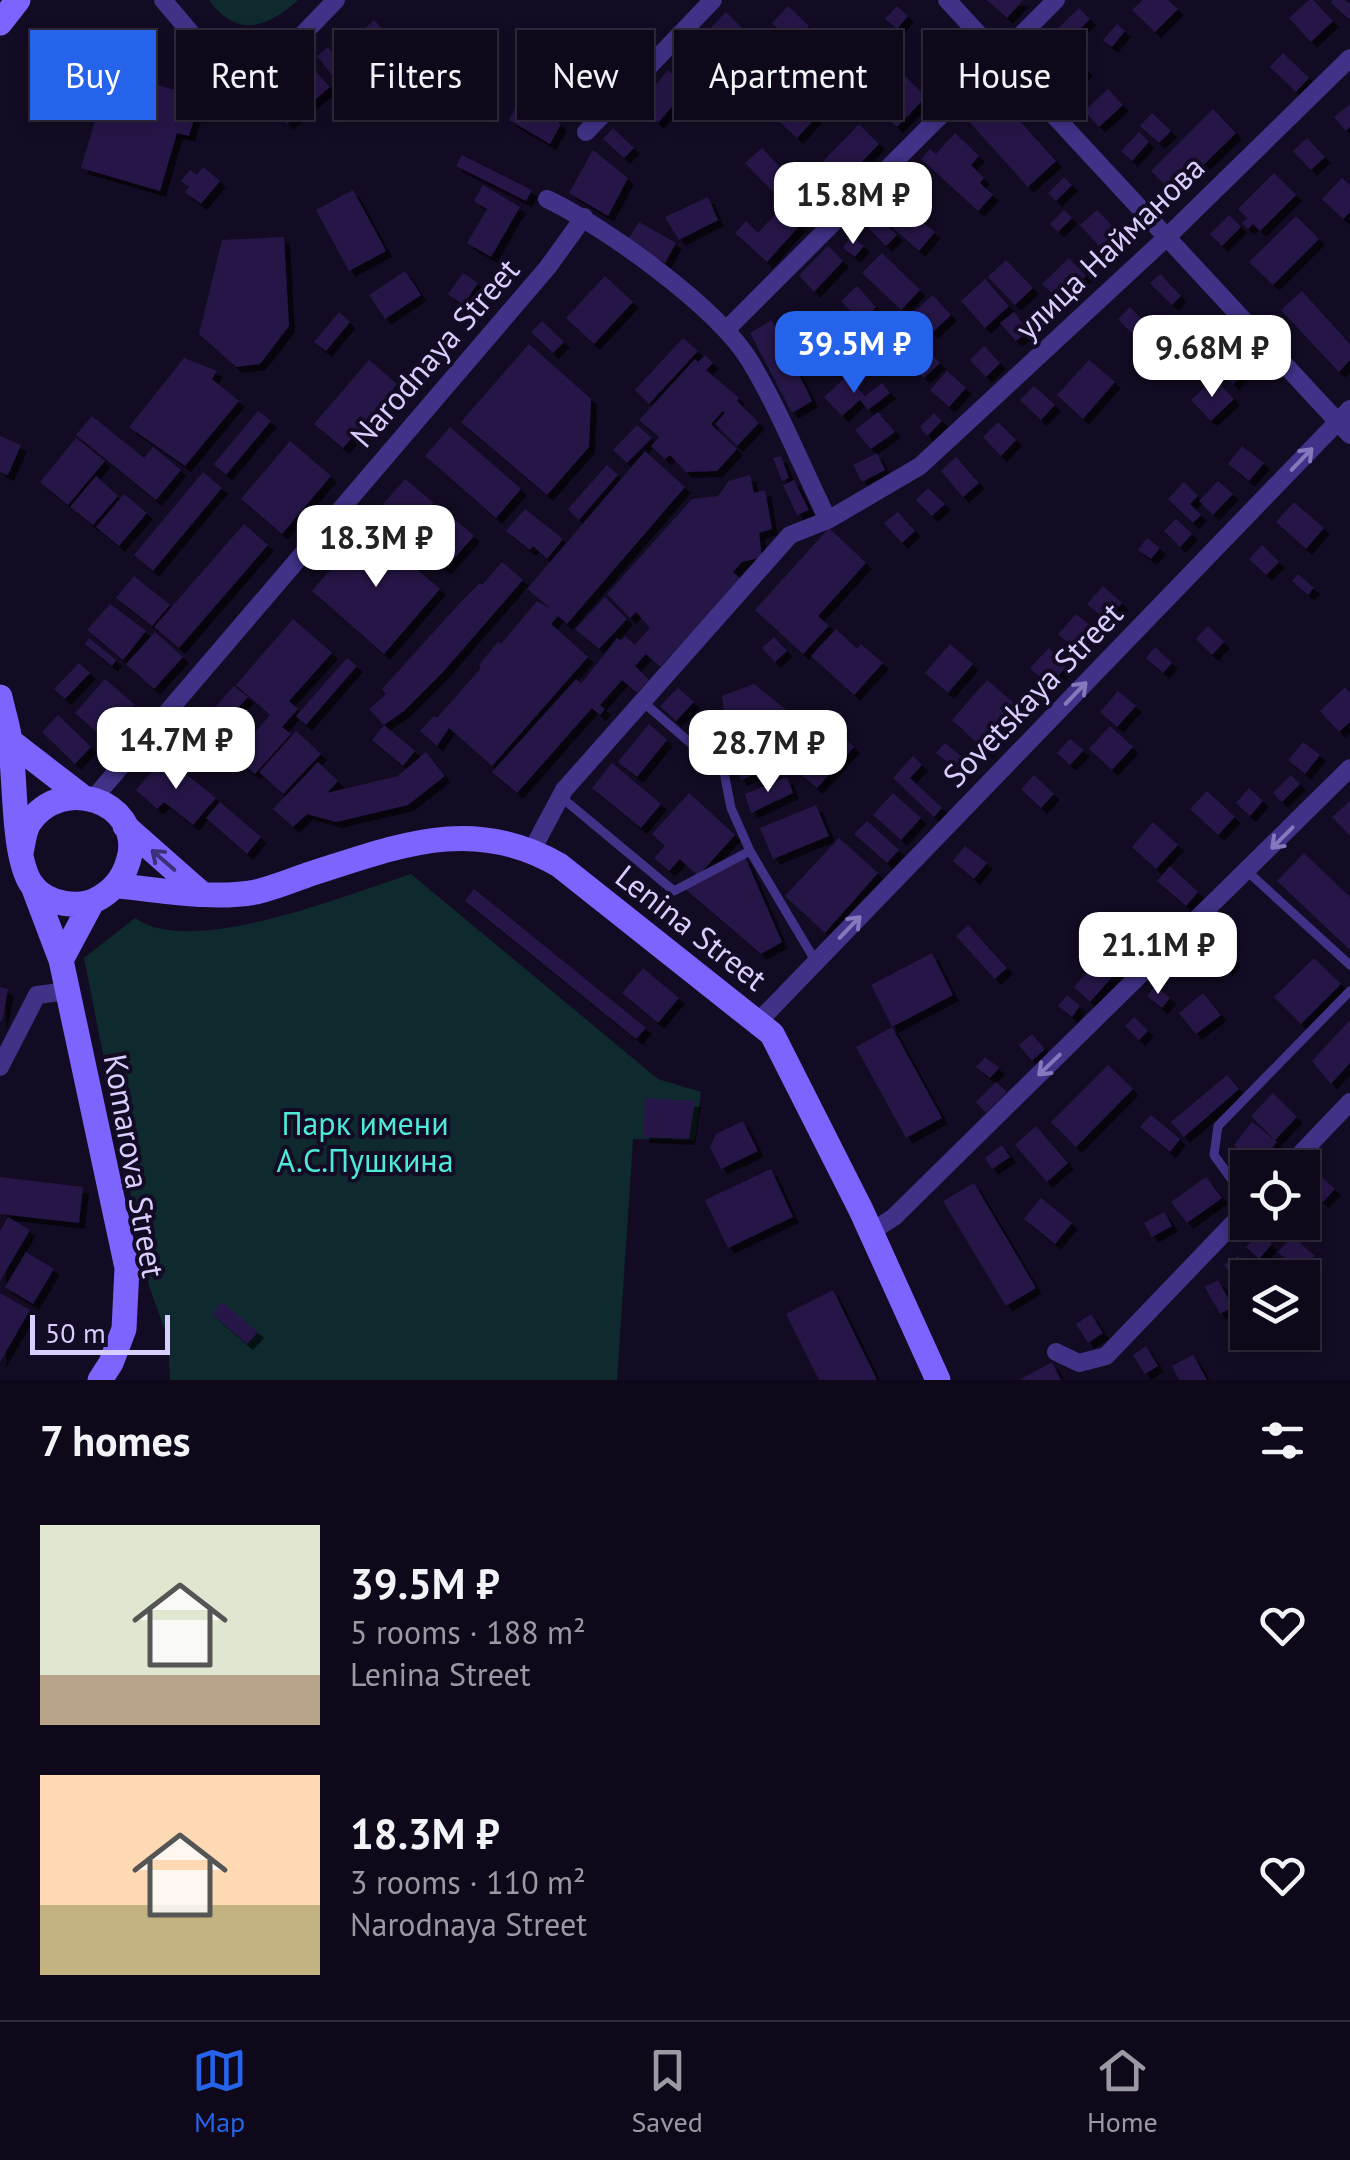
<!DOCTYPE html>
<html lang="en">
<head>
<meta charset="utf-8">
<style>
  body { margin:0; font-family:"PT Sans",sans-serif; background:#171123; color:#f1f3f6; height:100vh; display:flex; flex-direction:column; font-size:38px; white-space:nowrap }
  * { box-sizing:border-box; margin:0 }
  p { font-size:32px; color:#9b9aa2 }
  .icon { flex:none; width:55px; height:55px; fill:none; stroke:currentColor; stroke-width:2; stroke-linecap:round; stroke-linejoin:round }
  .map { position:relative; height:1380px; overflow:hidden }
  .panel { display:flex; flex-direction:column; background:#0e081a; flex:1 }
  .panel>* { flex:none }
  .guide { position:absolute; left:30px; top:30px; width:1290px; height:90px; display:flex; gap:20px }
  .tools { position:absolute; left:1230px; top:1150px; display:grid; gap:20px }
  .tools a { display:grid; place-items:center; width:90px; height:90px; border-radius:0px; background:#0e081a; box-shadow:0 5px 15px #0003,0 0 0 2px #2e2939; font-size:50px }
  .scale { position:absolute; left:30px; bottom:25px; width:140px; box-sizing:border-box; padding-left:10px; border:5px solid #dacdff; border-top:0; font-size:28px; line-height:35px; white-space:nowrap; color:#dacdff; -webkit-text-stroke:8px #130b23; paint-order:stroke }
  .price { position:absolute; translate:-50% -85px; padding:0 22px; border-radius:20px; background:#fff; color:#222; font-size:32px; line-height:65px; filter:drop-shadow(0 2px 5px #0008) }
  .price::after { content:''; position:absolute; left:50%; top:60px; width:30px; height:22px; margin-left:-15px; background:inherit; clip-path:polygon(0 0,100% 0,50% 100%) }
  .price.on { background:#2563eb; color:#fff }
  ul { padding:0; list-style:none }
  li { display:flex; align-items:center; gap:30px; height:250px; padding:0 40px }
  li span { display:grid; place-items:center; flex:none; width:280px; height:200px; border-radius:0px; color:#555 }
  li>.icon { margin-inline-start:auto }
  span .icon { width:120px; height:120px; fill:#fffc; stroke-width:1 }
  li b { font-size:42px }
  h2 { display:flex; justify-content:space-between; align-items:center; height:120px; padding:0 40px; font-size:42px }
  .tag { padding:0 35px; border-radius:0px; background:#0e081a; box-shadow:0 5px 15px #0003,0 0 0 2px #2e2939; font-size:35px; line-height:90px }
  .tag.on { background:#2563eb; color:#fff }
  .tab-bar { display:flex; justify-content:space-around; align-items:center; height:140px; border-top:2px solid #2e2939; background:#0e081a; font-size:28px; color:#9b9aa2 }
  .tab-bar a { display:grid; justify-items:center; gap:5px }
  .tab-bar .on { color:#2563eb }
  .map>svg:first-child { display:block }
  .green { fill:#0e2a2e }
  .building { fill:#261646; filter:url(#shadow) }
  .lines { fill:none; stroke-linecap:round; stroke-linejoin:round }
  .lane { stroke:#413287; stroke-width:9 }
  .street { stroke:#413287; stroke-width:18 }
  .secondary { stroke:#7e64ff; stroke-width:25 }
  .oneway { stroke:#8678bd }
  .oneway2 { stroke:#3e2f7b }
  .labels { text-anchor:middle; stroke-width:8; stroke-linejoin:round; paint-order:stroke }
  .street-label { font-size:32px; fill:#dacdff; stroke:#130b23 }
  .park-label { font-size:32px; fill:#4eead9; stroke:#130b23 }
</style>
</head>
<body>
<div class="map">
<svg width="1350" height="1380" viewBox="0 0 1350 1380">
  <defs>
    <filter id="shadow"><feDropShadow dx="6" dy="6" stdDeviation="0" flood-color="#0009"/></filter>
  </defs>
  <rect width="100%" height="100%" fill="#130b23"/>
  <path class="green" d="M209 0H298C267 28 237 39 209 0Z
    M411 874 658 1079 701 1092 695 1140 633 1139 617 1380H170L168 1339 149 1286 84 958 135 918C191 959 348 894 411 874Z"/>
  <path class="building" d="M987 0H1023L1007 18Z
    M1143 0H1168L1178 9 1155 32 1132 10Z
    M1309 0H1313L1333 21 1311 42 1289 18Z
    M1333 0H1345L1350 4V20L1331 3Z
    M788 6 809 26 794 43 772 23Z
    M897 6 908 16 897 29 885 19Z
    M1079 8 1090 19 1048 62 1036 50Z
    M726 12 750 36 717 69 693 46Z
    M374 20 385 32 361 54 350 42Z
    M1117 24 1125 31 1112 47 1103 40Z
    M621 28 642 48 627 64 605 44Z
    M953 36 973 57 957 72 937 50Z
    M328 47 346 69 335 79 317 56Z
    M1283 53 1309 78 1296 92 1270 67Z
    M1077 60 1087 70 1068 89 1058 80Z
    M112 63 130 68 127 76 178 91 182 79 204 85 189 136 177 133 160 191 81 168Z
    M668 70 688 88 658 123 638 105Z
    M316 72 330 87 287 124 274 109Z
    M902 73 926 97 897 127 873 104Z
    M564 81 582 95 574 105 556 92Z
    M1108 89 1123 105 1099 127 1084 111Z
    M992 90 1056 161 1028 187 964 116Z
    M798 93 820 113 797 138 775 118Z
    M520 100 561 124 550 144 509 120Z
    M1350 104V127L1346 131 1334 117Z
    M1213 109 1236 133 1174 194 1151 171Z
    M1152 113 1171 131 1159 143 1140 126Z
    M859 124 879 144 829 196 809 176Z
    M613 128 634 148 624 158 603 139Z
    M1139 132 1149 142 1132 161 1121 151Z
    M955 133 979 156 971 165 984 178 980 183 993 195 978 211 921 159 930 149 936 154Z
    M1307 138 1325 157 1311 170 1293 151Z
    M762 148 790 178 774 193 745 163Z
    M593 150 628 178 608 216 569 193Z
    M462 155 532 190 526 201 456 166Z
    M203 167 220 181 201 204 185 192 189 187 181 181 190 170 197 175Z
    M1274 173 1296 195 1260 231 1253 224 1248 229 1242 223 1247 218 1238 209Z
    M1064 177 1072 185 1056 201 1048 193Z
    M1342 178 1350 185V212L1343 219 1322 199Z
    M483 185 520 207 491 257 467 243 487 209 474 201Z
    M900 185 914 198 904 209 935 232 919 251 869 207 883 191 891 197Z
    M353 190 386 251 349 271 316 210Z
    M708 197 718 220 679 240 665 217Z
    M781 208 800 225 767 262 735 233 746 221 758 233Z
    M1064 210 1072 218 1058 232 1050 224Z
    M1097 210 1125 239 1107 255 1080 225Z
    M1229 215 1241 227 1222 246 1210 234Z
    M1296 216 1319 239 1273 285 1249 262Z
    M879 218 897 235 886 246 869 228Z
    M639 222 676 243 665 263 627 241Z
    M851 236 864 246 855 257 843 248Z
    M284 237 289 326 260 364 236 367 199 334 222 240Z
    M828 246 843 261 814 292 799 275Z
    M882 253 920 290 901 310 862 273Z
    M1069 258 1086 276 1061 302 1042 284Z
    M1006 260 1033 288 1015 305 988 277Z
    M405 271 421 295 385 319 369 295Z
    M463 273 478 283 463 305 448 294Z
    M1160 274 1181 296 1172 305 1150 283Z
    M605 276 633 302 594 344 566 318Z
    M985 279 1009 306 985 328 961 301Z
    M857 286 876 307 861 322 841 301Z
    M1302 291 1350 344V360L1339 372 1281 310Z
    M933 295 951 315 932 333 914 312Z
    M1130 307 1150 328 1138 340 1118 319Z
    M339 312 350 322 326 351 314 342Z
    M1014 312 1029 331 1016 341 1000 323Z
    M772 320 812 401 792 413 750 333Z
    M906 320 925 341 897 368 878 347Z
    M542 321 564 342 553 353 531 332Z
    M857 336 867 346 843 369 833 360Z
    M683 338 698 351 649 404 635 390Z
    M529 344 591 399 589 447 547 495 461 422Z
    M984 346 1000 363 986 377 970 360Z
    M1239 351 1252 365 1233 384 1220 370Z
    M930 353 940 363 924 378 914 368Z
    M705 355 713 363 706 370 739 398 737 401 759 423 737 446 715 424 725 413 723 411 711 424 737 449 717 471 686 472 670 455 665 459 651 446 659 437 639 420 695 359 698 362Z
    M184 358 217 371 212 379 239 401 185 466 129 427Z
    M369 360 397 384 388 396 394 400 358 443 352 438 343 448 314 424Z
    M1089 360 1115 382 1083 419 1057 395Z
    M947 371 966 388 949 407 930 390Z
    M847 376 865 396 882 383 890 393 868 410 860 400 842 416 824 397Z
    M1214 378 1234 399 1211 421 1191 400Z
    M1034 386 1055 405 1041 420 1020 400Z
    M258 411 271 421 226 475 214 464Z
    M878 412 895 432 871 449 855 430Z
    M934 413 942 421 927 436 920 427Z
    M92 416 144 458 153 447 181 470 156 500 76 435Z
    M998 422 1016 440 1001 456 983 437Z
    M637 425 652 438 627 463 613 450Z
    M450 427 521 489 496 518 425 456Z
    M0 436 21 445 8 475 0 472Z
    M76 438 105 461 68 505 40 482Z
    M290 441 331 476 282 534 241 499Z
    M1242 446 1264 463 1249 481 1228 464Z
    M645 451 685 487 567 624 558 616 551 624 588 657 492 766 449 728 437 746 420 731 434 716 437 718 481 668 479 665 498 642 501 644 537 601 551 609 527 589Z
    M877 453 885 470 862 482 853 465Z
    M781 456 789 478 782 481 773 458Z
    M956 457 979 483 963 497 941 471Z
    M607 465 618 475 579 520 568 509Z
    M203 472 222 488 153 571 134 555Z
    M750 475 754 493 765 490 772 529 759 533 762 557 742 562 733 572 741 579 660 667 646 654 635 666 649 680 637 693 622 680 600 705 605 709 600 715 592 708 517 793 492 772 576 679 581 684 617 638 621 641 625 636 635 645 650 628 636 612 630 618 607 594 692 499 718 496 729 481Z
    M96 476 118 496 93 525 70 507Z
    M405 479 434 503 408 534 378 510Z
    M794 480 809 510 797 515 783 485Z
    M1218 481 1233 494 1213 515 1199 501Z
    M1184 482 1198 496 1190 504 1201 515 1193 523 1168 499Z
    M928 488 945 504 932 516 916 500Z
    M124 494 147 513 119 546 96 527Z
    M1294 502 1324 528 1306 549 1276 522Z
    M525 509 563 539 547 559 533 546 530 550 506 531Z
    M445 511 474 536 445 569 416 544Z
    M898 512 915 531 902 543 884 523Z
    M1176 519 1192 534 1180 547 1164 531Z
    M244 524 268 545 179 648 154 627Z
    M367 527 440 589 384 654 312 591Z
    M829 528 866 563 818 616 829 626 803 654 755 610Z
    M1147 538 1160 548 1151 559 1138 550Z
    M1262 545 1279 562 1266 575 1249 559Z
    M502 562 523 580 443 672 404 711 384 725 415 751 403 766 372 740 384 725 369 709 386 694 382 689 459 604 480 583 482 585Z
    M1298 574 1314 588 1308 595 1292 581Z
    M134 576 170 605 152 626 116 598Z
    M1103 586 1122 603 1107 621 1087 604Z
    M605 597 627 619 599 649 575 629Z
    M110 604 146 631 123 660 87 630Z
    M1076 614 1095 630 1077 651 1058 634Z
    M293 619 332 653 289 701 298 709 282 727 291 734 255 774 233 757 270 715 236 685Z
    M1208 626 1224 642 1212 655 1196 639Z
    M836 629 857 649 861 644 883 663 854 695 811 656Z
    M155 632 183 657 154 689 126 664Z
    M774 637 787 651 775 662 762 648Z
    M89 638 116 660 112 666 85 644Z
    M950 644 973 664 948 693 925 673Z
    M1155 647 1172 663 1163 673 1146 658Z
    M1049 648 1068 665 1049 686 1030 668Z
    M347 658 357 666 306 725 296 716Z
    M79 663 90 673 65 699 54 689Z
    M105 679 135 705 104 739 75 713Z
    M987 680 1022 710 987 752 952 720Z
    M754 684 789 712 728 741 722 696Z
    M234 686 248 697 225 722 212 711Z
    M1345 687 1350 693V722L1339 732 1320 711Z
    M678 688 694 702 676 721 660 706Z
    M1118 691 1136 706 1117 727 1100 712Z
    M58 715 91 747 75 764 42 732Z
    M649 724 667 740 637 777 618 762Z
    M1110 726 1133 747 1112 770 1089 749Z
    M296 731 321 754 283 794 259 772Z
    M842 736 854 747 817 788 790 766Z
    M1070 739 1084 750 1070 765 1057 753Z
    M1303 742 1320 755 1305 774 1288 760Z
    M945 743 971 765 963 775 936 753Z
    M757 749 765 770 741 780 732 759Z
    M426 752 445 776 408 805 336 822 307 814 293 827 273 809 318 762 338 781 327 793 398 776Z
    M913 756 922 765 910 778 942 808 934 817 893 778Z
    M164 757 216 798 193 825 164 802 157 809 136 790Z
    M612 763 661 804 641 828 592 788Z
    M1034 775 1054 794 1041 808 1021 789Z
    M1291 775 1300 784 1282 802 1273 793Z
    M787 777 793 793 751 813 745 794Z
    M1249 788 1263 801 1250 816 1236 803Z
    M1207 791 1235 817 1218 835 1190 809Z
    M689 793 735 835 698 876 680 859 669 871 654 858 665 846 652 834Z
    M893 793 921 818 901 840 873 815Z
    M1350 801V836L1332 817Z
    M220 802 261 837 247 854 206 818Z
    M816 805 829 836 773 859 760 828Z
    M867 821 899 850 887 863 854 834Z
    M1153 822 1178 845 1156 869 1132 847Z
    M839 838 878 873 825 933 785 896Z
    M965 846 987 863 974 879 953 861Z
    M1304 853 1350 897V950L1277 881Z
    M745 857 782 942 761 954 685 889Z
    M1170 866 1198 892 1186 906 1157 881Z
    M474 889 646 1028 636 1039 465 901Z
    M1143 912 1157 924 1149 933 1135 920Z
    M968 925 1007 968 995 979 956 936Z
    M1219 946 1235 961 1226 971 1210 956Z
    M1108 949 1124 964 1090 1002 1074 987Z
    M932 953 953 995 892 1027 942 1118 906 1138 856 1047 892 1027 871 985Z
    M1314 958 1341 984 1301 1024 1274 997Z
    M643 968 679 998 658 1023 622 993Z
    M1155 986 1170 998 1162 1008 1147 996Z
    M0 987 8 989 2 1022 0 1021Z
    M1203 993 1221 1015 1196 1034 1179 1013Z
    M1067 995 1080 1006 1072 1017 1058 1006Z
    M1134 1017 1148 1031 1139 1040 1125 1026Z
    M1350 1020V1063L1331 1084 1312 1061Z
    M1032 1034 1045 1049 1032 1061 1019 1045Z
    M985 1057 999 1068 990 1078 976 1067Z
    M1108 1065 1133 1089 1076 1147 1051 1122Z
    M1227 1075 1239 1089 1184 1137 1171 1122Z
    M996 1082 1007 1092 986 1113 976 1102Z
    M1273 1093 1297 1117 1275 1140 1251 1116Z
    M645 1098 695 1101 689 1139 643 1137Z
    M1151 1115 1180 1139 1170 1152 1140 1127Z
    M743 1121 758 1151 721 1169 710 1147 716 1134Z
    M1252 1122 1277 1142 1258 1165 1234 1145Z
    M1036 1126 1068 1163 1047 1182 1015 1145Z
    M1002 1145 1010 1157 992 1169 985 1158Z
    M771 1169 793 1217 728 1248 705 1200Z
    M1320 1176 1335 1189 1323 1202 1308 1190Z
    M0 1177 83 1187 79 1223 0 1214Z
    M1206 1177 1222 1198 1187 1223 1171 1202Z
    M974 1183 1036 1288 1006 1306 943 1201Z
    M1041 1198 1072 1223 1055 1244 1024 1219Z
    M1164 1212 1172 1226 1152 1237 1144 1223Z
    M8 1217 30 1230 0 1281V1231Z
    M1259 1233 1272 1244 1259 1259 1246 1247Z
    M1292 1236 1315 1256 1300 1272 1278 1252Z
    M26 1252 54 1269 33 1304 5 1287Z
    M1238 1256 1253 1278H1248V1286L1242 1290 1224 1265Z
    M1218 1280 1233 1307 1220 1314 1205 1287Z
    M833 1290 877 1380H819L786 1314Z
    M0 1293 30 1310 0 1362Z
    M222 1302 258 1332 247 1344 212 1314Z
    M1091 1314 1103 1333 1088 1343 1076 1324Z
    M1146 1346 1158 1366 1145 1374 1133 1355Z
    M1193 1355 1207 1380H1179L1172 1366Z
    M1052 1362 1061 1380H1019Z"/>
  <g class="lines">
    <path class="lane" d="M643 702 724 772 731 808 750 851 816 962
      M561 797 674 891 750 851
      M1248 872 1350 965
      M1248 1192 1232 1180 1214 1155 1218 1126 1350 991"/>
    <path class="street" d="M163 0 213 59 240 99 336 0
      M947 0 1350 435
      M586 132 713 0
      M547 199C604 226 717 307 750 361 780 411 802 467 828 520
      M726 330 1056 0
      M93 799 548 267 584 217
      M532 850 564 790 790 535 828 520 920 466 1167 237 1350 58
      M758 1022 1350 409
      M0 1067 37 995 68 991
      M1287 1168 1350 1102
      M871 1232 894 1217 1350 768
      M1056 1352 1079 1363 1106 1356 1248 1208"/>
    <path class="secondary" d="M0 23 18 0
      M0 697C3 711 8 726 10 741 16 777 12 857 32 885 47 905 81 910 101 897 117 887 126 874 130 854 139 802 63 774 29 823 24 831 23 844 21 853
      M10 741 80 795
      M125 826 202 894
      M33 886 61 960 127 1268 124 1329 111 1363 100 1380
      M118 886C162 890 212 900 256 892 273 888 291 881 307 875 396 847 471 814 559 865L772 1034 861 1210 938 1380
      M61 960 91 904"/>
  </g>
  <defs><path id="oneway-shaft" d="M-6 0H5M1.5-3L5.5 0L1.5 3" fill="none" stroke-width="1.6" stroke-linecap="round" stroke-linejoin="round" transform="scale(2.5)"/></defs>
  <g class="oneway">
    <use href="#oneway-shaft" transform="translate(1302 459) rotate(-46)"/>
    <use href="#oneway-shaft" transform="translate(1076 693) rotate(-46)"/>
    <use href="#oneway-shaft" transform="translate(1282 838) rotate(135)"/>
    <use href="#oneway-shaft" transform="translate(850 927) rotate(-46)"/>
    <use href="#oneway-shaft" transform="translate(1049 1065) rotate(136)"/>
  </g>
  <use class="oneway2" href="#oneway-shaft" transform="translate(163 860) rotate(-139)"/>
  <g class="labels">
    <g class="street-label">
      <text transform="translate(1110 248) rotate(-44)" y="11">улица Найманова</text>
      <text transform="translate(435 353) rotate(-49)" y="11">Narodnaya Street</text>
      <text transform="translate(1033 695) rotate(-46)" y="11">Sovetskaya Street</text>
      <text transform="translate(691 928) rotate(38)" y="11">Lenina Street</text>
      <text transform="translate(134 1166) rotate(80)" y="11">Komarova Street</text>
    </g>
    <g class="park-label">
      <text x="365" y="1135">Парк имени<tspan x="365" dy="37">А.С.Пушкина</tspan></text>
    </g>
  </g>
</svg>
<div class="tools">
<a><svg class="icon" aria-label="locate" viewBox="0 0 24 24"><circle cx="12" cy="12" r="6"/><path d="M12 2v4M12 18v4M2 12h4M18 12h4"/></svg></a>
<a><svg class="icon" aria-label="layers" viewBox="0 0 24 24"><path d="M12 4l9 5-9 5-9-5zM3 14l9 5 9-5"/></svg></a>
</div>
<div class="scale">50 m</div>
<b class="price" style="left:853px;top:247px">15.8M ₽</b>
<b class="price on" style="left:854px;top:396px">39.5M ₽</b>
<b class="price" style="left:1212px;top:400px">9.68M ₽</b>
<b class="price" style="left:376px;top:590px">18.3M ₽</b>
<b class="price" style="left:176px;top:792px">14.7M ₽</b>
<b class="price" style="left:768px;top:795px">28.7M ₽</b>
<b class="price" style="left:1158px;top:997px">21.1M ₽</b>
<div class="guide">
<a class="tag on">Buy</a>
<a class="tag">Rent</a>
<a class="tag">Filters</a>
<a class="tag">New</a>
<a class="tag">Apartment</a>
<a class="tag">House</a>
</div>
</div>
<section class="panel">
<h2>7 homes<svg class="icon" aria-label="filters" viewBox="0 0 24 24"><path d="M4 7h16M4 17h16"/><circle cx="9" cy="7" r="2"/><circle cx="15" cy="17" r="2"/></svg></h2>
<ul>
<li><span style="background:linear-gradient(#dfe7d0 75%,#b9a48a 0)"><svg class="icon" aria-label="home" viewBox="0 0 24 24"><path d="M3 11l9-7 9 7M6 9v11h12V9"/></svg></span><div><b>39.5M ₽</b><p>5 rooms · 188 m²</p><p>Lenina Street</p></div><svg class="icon" aria-label="heart" viewBox="0 0 24 24"><path d="M12 20l-8-8c-3-5 5-10 8-4 3-6 11-1 8 4z"/></svg></li>
<li><span style="background:linear-gradient(#ffd9b3 65%,#c2b280 0)"><svg class="icon" aria-label="home" viewBox="0 0 24 24"><path d="M3 11l9-7 9 7M6 9v11h12V9"/></svg></span><div><b>18.3M ₽</b><p>3 rooms · 110 m²</p><p>Narodnaya Street</p></div><svg class="icon" aria-label="heart" viewBox="0 0 24 24"><path d="M12 20l-8-8c-3-5 5-10 8-4 3-6 11-1 8 4z"/></svg></li>
</ul>
</section>
<nav class="tab-bar">
<a class="on"><svg class="icon" aria-label="map" viewBox="0 0 24 24"><path d="M3 6l6-2 6 2 6-2v14l-6 2-6-2-6 2zM9 4v14M15 6v14"/></svg>Map</a>
<a><svg class="icon" aria-label="saved" viewBox="0 0 24 24"><path d="M7 4h10v16l-5-4-5 4z"/></svg>Saved</a>
<a><svg class="icon" aria-label="home" viewBox="0 0 24 24"><path d="M3 11l9-7 9 7M6 9v11h12V9"/></svg>Home</a>
</nav>
</body>
</html>
